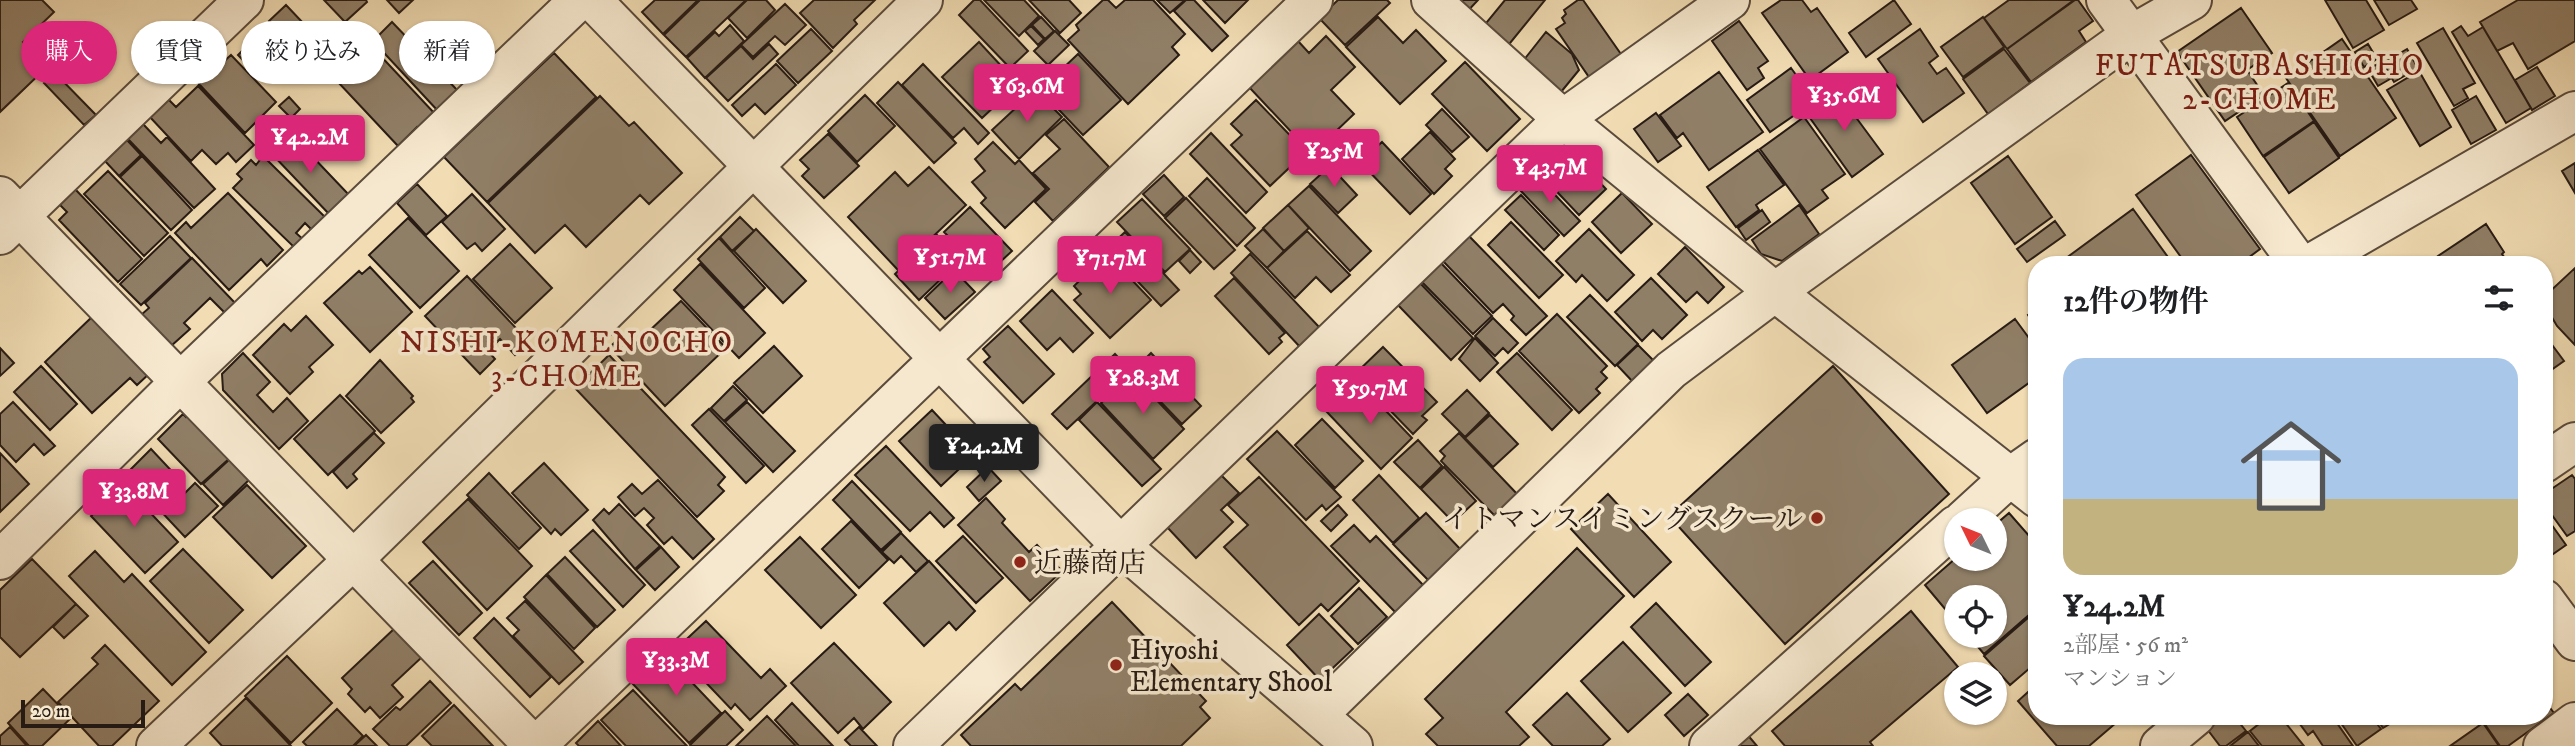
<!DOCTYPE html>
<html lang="ja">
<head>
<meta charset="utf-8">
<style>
  body { margin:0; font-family:"IM FELL DW Pica","Noto Serif JP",serif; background:#f2f2f2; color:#202124; height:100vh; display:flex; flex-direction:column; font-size:26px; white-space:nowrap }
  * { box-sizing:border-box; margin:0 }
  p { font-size:23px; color:#757577 }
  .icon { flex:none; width:38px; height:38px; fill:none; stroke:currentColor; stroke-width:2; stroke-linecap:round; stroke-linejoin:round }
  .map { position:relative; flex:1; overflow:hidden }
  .sheet { position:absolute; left:2028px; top:256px; width:525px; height:469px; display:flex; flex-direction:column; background:#fff; border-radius:28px; box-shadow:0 2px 5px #0004 }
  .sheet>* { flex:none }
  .banner { position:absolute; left:21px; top:21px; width:665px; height:63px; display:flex; gap:14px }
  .needle { width:46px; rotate:313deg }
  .fabs { position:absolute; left:1944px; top:508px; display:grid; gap:14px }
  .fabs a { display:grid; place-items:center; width:63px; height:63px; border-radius:50%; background:#fff; box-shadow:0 2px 5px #0004; font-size:35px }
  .scale { position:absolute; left:21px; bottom:18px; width:124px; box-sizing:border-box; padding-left:7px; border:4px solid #271b14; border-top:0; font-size:19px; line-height:24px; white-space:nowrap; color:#271b14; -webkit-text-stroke:5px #f6e8ce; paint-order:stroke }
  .price { position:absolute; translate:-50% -60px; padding:0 16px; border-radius:7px; background:#db2777; color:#fff; font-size:23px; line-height:46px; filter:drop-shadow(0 2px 4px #0008) }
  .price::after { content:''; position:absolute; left:50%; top:42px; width:21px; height:16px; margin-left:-10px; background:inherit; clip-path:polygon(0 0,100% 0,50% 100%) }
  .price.current { background:#222; color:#fff }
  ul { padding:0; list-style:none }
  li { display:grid; align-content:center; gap:14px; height:371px; padding:0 35px }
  li span { display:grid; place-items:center; height:217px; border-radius:21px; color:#555 }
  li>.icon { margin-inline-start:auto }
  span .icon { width:126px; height:126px; fill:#fffc; stroke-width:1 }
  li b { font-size:30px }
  h2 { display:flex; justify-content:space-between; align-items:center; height:84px; padding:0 35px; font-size:30px }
  .chip { padding:0 24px; border-radius:32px; background:#fff; box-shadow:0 2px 5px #0004; font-size:24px; line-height:63px }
  .chip.current { background:#db2777; color:#fff }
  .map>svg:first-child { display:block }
  .building { fill:#907f67; stroke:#271b14; stroke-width:2 }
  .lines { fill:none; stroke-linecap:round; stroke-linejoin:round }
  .street-casing { stroke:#5a4b3c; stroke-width:42 }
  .street { stroke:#f6e8ce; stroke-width:38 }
  .poi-dot { fill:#8f2418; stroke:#f6e8ce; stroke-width:2.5 }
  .labels { text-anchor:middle; stroke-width:7; stroke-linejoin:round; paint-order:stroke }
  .poi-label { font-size:28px; fill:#271b14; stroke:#f6e8ce; text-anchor:start }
  .neighbourhood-label { font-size:30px; letter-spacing:2px; fill:#7a1f14; stroke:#f6e8ce }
</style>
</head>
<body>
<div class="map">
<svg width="2575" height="746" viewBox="0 0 2575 746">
  <rect width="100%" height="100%" fill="#f1dcb3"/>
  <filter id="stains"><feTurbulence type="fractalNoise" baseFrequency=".00286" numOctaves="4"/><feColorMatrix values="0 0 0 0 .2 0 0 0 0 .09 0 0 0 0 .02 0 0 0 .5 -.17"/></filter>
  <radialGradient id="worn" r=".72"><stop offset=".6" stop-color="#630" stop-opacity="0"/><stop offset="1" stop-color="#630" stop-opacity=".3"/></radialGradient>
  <path class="building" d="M0 0H42L54 12 23 42 47 67 0 112Z
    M324 0H366L367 2 345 22Z
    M387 0H413L399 13Z
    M655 0H698L663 34 642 12Z
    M700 0H746L686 57 664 35Z
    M747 0H766L775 10 747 38 728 18Z
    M814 0H875L854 20 857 24 833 48 800 13Z
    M974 0H980L1028 51 1010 68 959 15Z
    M984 0H1024L1039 16 1019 36Z
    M1029 0H1069L1081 13 1060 33Z
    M1103 0H1108L1116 8 1125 0H1153L1185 34 1172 47 1179 55 1128 104 1068 40 1079 30 1076 25Z
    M1157 0H1185L1170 13Z
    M1186 0H1194L1228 36 1212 51 1174 11Z
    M1203 0H1248L1225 23Z
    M1338 0H1387L1390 3 1345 45 1319 18Z
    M1448 0H1478L1464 15Z
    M1505 0H1545L1506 48 1482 28Z
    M1578 0H1583L1623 57 1591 80 1556 29 1565 23 1562 18 1566 14 1564 10Z
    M1781 0H1802L1811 12 1817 8 1848 52 1810 80 1762 13Z
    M1894 0 1911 24 1866 57 1849 33Z
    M2009 0H2074L2007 49 1984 18Z
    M2075 0H2078L2093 21 2079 31 2086 42 2031 82 2007 49Z
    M2325 0H2366L2384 30 2353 48Z
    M2374 0H2411L2417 9 2389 25Z
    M2518 0H2575V41L2528 69 2513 43 2497 51 2480 22Z
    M785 4 806 25 785 45 775 36 753 57 741 45Z
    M286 5 340 62 323 78 269 21Z
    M2241 8 2272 53 2247 70 2264 95 2225 121 2177 52Z
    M1041 17 1054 31 1045 39 1032 25Z
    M1378 17 1403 43 1416 30 1446 61 1400 104 1346 47Z
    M1983 17 2004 47 1963 77 1941 47Z
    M1739 21 1768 61 1758 68 1764 78 1747 90 1712 41Z
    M392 22 459 92 438 111 373 41Z
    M730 25 744 41 705 78 687 58 715 32 719 36Z
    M1031 26 1044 39 1038 45 1025 31Z
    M2461 26 2468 36 2483 27 2531 108 2506 123 2452 32Z
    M2443 28 2475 83 2463 89 2468 98 2454 106 2417 43Z
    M811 29 832 51 798 83 777 61Z
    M1920 29 1938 56 1929 63 1937 74 1946 68 1964 93 1923 122 1878 59Z
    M1055 31 1069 45 1048 65 1034 51Z
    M1546 32 1572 54 1579 70 1561 92 1523 61Z
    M1326 36 1355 67 1331 90 1354 114 1312 154 1249 87 1298 41 1309 53Z
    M2342 39 2396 118 2340 156 2286 78Z
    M979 42 1018 84 982 118 942 77Z
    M249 44 272 67 260 78 238 55Z
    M769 44 778 54 728 101 706 78 741 46 753 59Z
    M2368 44 2377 59 2364 67 2355 52Z
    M2004 49 2030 83 1988 114 1963 79Z
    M2407 49 2418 68 2394 82 2383 63Z
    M376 51 436 115 420 131 417 127 398 146 337 81 356 62 360 67Z
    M554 53 596 97 487 202 444 157Z
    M1078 54 1121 100 1083 135 1040 90Z
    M231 55 276 102 245 133 199 84Z
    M1465 62 1520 119 1487 151 1432 94Z
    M2380 63 2390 79 2378 86 2368 69Z
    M776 64 796 85 765 114 755 104 742 116 732 105Z
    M923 64 989 133 978 144 964 128 953 138 902 85Z
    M2537 67 2555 96 2532 110 2515 80Z
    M1791 68 1815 101 1770 132 1747 100Z
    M2419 71 2451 127 2420 146 2387 90Z
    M1719 72 1763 132 1709 170 1683 133 1677 138 1660 115Z
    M55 73 96 115 84 125 44 83Z
    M898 82 956 143 934 163 877 103Z
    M2288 83 2314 121 2263 156 2237 117Z
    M198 86 254 145 236 162 228 153 216 164 202 150 191 161 149 116 168 99 176 107Z
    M1835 89 1883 154 1852 177 1805 111Z
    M1035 90 1062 117 1019 159 992 130Z
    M865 95 895 126 857 162 828 131Z
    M600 96 629 126 634 122 682 173 649 204 640 195 586 247 565 225 535 253 488 203Z
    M2476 96 2496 130 2471 144 2452 110Z
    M289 97 300 109 291 118 279 106Z
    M1256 100 1306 152 1270 186 1231 145 1242 135 1231 124Z
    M1442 109 1469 137 1452 152 1426 125Z
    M1656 113 1681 146 1658 162 1634 129Z
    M1804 117 1845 174 1822 190 1828 198 1807 213 1760 149Z
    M1064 119 1109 167 1053 221 1035 202 1049 189 1033 173 1060 149 1046 135Z
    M2314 122 2339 158 2289 193 2264 157Z
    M143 124 161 143 167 137 215 189 194 208 128 139Z
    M1430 132 1455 159 1445 169 1452 176 1434 194 1402 159Z
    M1211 133 1267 192 1246 213 1190 154Z
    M291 134 350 196 330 215 271 153Z
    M828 134 859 166 824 198 802 176 809 169 800 160Z
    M127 140 141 155 119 176 105 161Z
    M993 142 1015 164 1019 160 1046 189 1005 228 981 203 986 198 972 182 985 171 975 159Z
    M1382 142 1431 194 1410 214 1360 162Z
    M1758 150 1784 185 1756 205 1759 210 1736 227 1707 187Z
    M2191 155 2260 249 2240 264H2186L2136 195Z
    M142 156 192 210 171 230 120 177Z
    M263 156 327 219 314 232 305 223 296 233 306 242 297 250 233 188 242 179 237 174 251 160 256 165Z
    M2008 156 2052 217 2015 244 1971 183Z
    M1560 158 1578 177 1586 168 1606 189 1579 215 1542 176Z
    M2575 163V193L2562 171Z
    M1330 166 1357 195 1338 213 1310 184Z
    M929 167 966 205 898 270 848 217 895 172 908 186Z
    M108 171 168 233 144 256 84 194Z
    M1535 174 1580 221 1564 236 1519 189Z
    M1164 175 1184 197 1164 216 1143 194Z
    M1207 178 1255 228 1237 246 1189 196Z
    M417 184 447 216 426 235 397 203Z
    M1309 186 1371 251 1350 271 1288 205Z
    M75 189 142 259 118 282 59 220 67 212 60 205Z
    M228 193 283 250 267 266 261 259 229 290 175 233 186 222 191 228Z
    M1622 193 1652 224 1621 253 1592 222Z
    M472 194 505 229 482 251 475 243 467 249 442 222Z
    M1521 195 1559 235 1544 250 1505 210Z
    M1186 198 1235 250 1214 269 1165 218Z
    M1142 199 1190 249 1165 272 1117 222Z
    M1288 205 1309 228 1284 251 1263 228Z
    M1799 205 1819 234 1782 261 1761 254 1752 240Z
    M970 207 1012 251 986 275 944 232Z
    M2133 209 2173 264H2058Z
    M1762 210 1770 222 1746 240 1738 228Z
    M740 217 754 231 732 251 720 237Z
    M408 218 459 271 420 308 369 255Z
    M2055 221 2065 235 2027 262 2017 249Z
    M1511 222 1563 275 1539 298 1488 245Z
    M2486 224 2504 252 2502 254 2509 264H2444L2438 256Z
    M756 229 806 281 783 303 734 251Z
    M1263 229 1284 251 1267 268 1245 246Z
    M1589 229 1634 275 1607 301 1582 275 1576 282 1556 261Z
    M1307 231 1350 275 1331 292 1316 277 1295 298 1267 268Z
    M1125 232 1179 290 1161 306 1107 249Z
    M936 234 961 260 945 275 920 249Z
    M1468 235 1547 316 1526 335 1511 320 1514 316 1503 304 1493 313 1442 260Z
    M170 236 191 258 141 305 120 284Z
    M719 238 765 288 744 308 698 259Z
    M510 244 552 288 515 323 473 279Z
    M1685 247 1724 287 1708 303 1697 292 1686 302 1658 274Z
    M1190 250 1201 262 1190 273 1179 261Z
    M919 251 943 277 919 300 895 274Z
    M1107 254 1151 300 1110 338 1074 300 1081 294 1074 286Z
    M1250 254 1320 328 1300 347 1231 273Z
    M192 258 236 304 226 314 210 298 184 323 190 329 171 346 141 315 149 308 145 303Z
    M1439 261 1492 316 1473 334 1420 280Z
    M700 264 765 333 739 358 674 290Z
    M370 267 412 312 370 352 324 303 359 271 362 274Z
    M2575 268V345L2557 326 2544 304V297Z
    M954 270 975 292 945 319 925 298Z
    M467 276 529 342 515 355 500 339 488 351 495 359 480 374 425 316Z
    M1234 278 1285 333 1279 338 1282 342 1269 354 1215 296Z
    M1651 278 1687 315 1662 339 1653 330 1642 341 1615 312Z
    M1418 281 1473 338 1451 360 1396 303Z
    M1052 290 1093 333 1073 352 1060 338 1047 350 1020 321Z
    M1590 295 1638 344 1615 366 1567 317Z
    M681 301 726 348 665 406 610 347 620 337 631 348Z
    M2037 308V328L2028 315Z
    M1557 314 1607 366 1601 372 1607 378 1596 389 1600 393 1579 413 1519 351Z
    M94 315 150 373 137 385 130 378 92 413 45 362Z
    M306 316 333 345 309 367 313 372 290 394 253 355 284 324 291 331Z
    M1493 318 1518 343 1508 353 1503 348 1495 356 1475 336Z
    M2015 319 2037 349V377L1987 413 1952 365Z
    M1008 326 1054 374 1023 403 984 362 990 357 983 349Z
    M2544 334 2564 361 2544 375Z
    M1475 338 1498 363 1480 381 1459 359Z
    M1638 345 1654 361 1633 382 1617 365Z
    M774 346 802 376 763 413 734 383Z
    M1383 347 1437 402 1422 416 1427 420 1413 434 1355 374Z
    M0 348 14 363 0 376Z
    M243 353 270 382 257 395 273 412 287 398 308 421 279 449 223 390 222 374Z
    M1151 353 1201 406 1182 424 1132 372Z
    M1517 353 1572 410 1552 430 1497 372Z
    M1115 354 1130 370 1067 429 1052 414Z
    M609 355 725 477 718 485 724 491 697 517 575 388Z
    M380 360 413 396 411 398 414 402 381 433 346 396Z
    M41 366 77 404 50 430 14 392Z
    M1833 366 1949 494 1785 644 1669 516Z
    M1132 374 1184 429 1153 459 1101 403Z
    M733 386 747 400 724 421 711 408Z
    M1362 386 1412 438 1381 469 1326 411 1346 392 1351 397Z
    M1467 390 1489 413 1465 437 1442 414Z
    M340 395 375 431 328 475 294 439Z
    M13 402 55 446 44 455 34 444 16 462 0 445V414Z
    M747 402 795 451 773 472 725 422Z
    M1097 402 1161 469 1142 486 1079 420Z
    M709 409 764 466 746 483 692 425Z
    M932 410 974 455 941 486 899 441Z
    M190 413 231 457 201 484 158 439 183 414 186 417Z
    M1490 415 1518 444 1493 467 1465 438Z
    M1322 419 1363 461 1335 488 1295 445Z
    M1277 431 1341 497 1326 510 1322 505 1306 520 1247 459Z
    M374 433 384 443 353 474 357 479 347 488 333 472Z
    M1459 433 1519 496 1496 517 1441 461 1445 456 1440 451Z
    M1418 440 1442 466 1420 488 1394 462Z
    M886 446 954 518 944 527 930 512 910 531 855 475Z
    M151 449 181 481 176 487 183 495 195 483 218 506 185 537 126 474Z
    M0 453 29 484 0 512Z
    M231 458 251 478 223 505 203 484Z
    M544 463 588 510 561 535 555 529 551 534 512 493Z
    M988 467 1001 481 979 501 967 487Z
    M1444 467 1476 501 1453 522 1421 489Z
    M489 473 541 528 519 549 467 495Z
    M1221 475 1239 493 1221 510 1233 522 1196 558 1167 527Z
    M1379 475 1419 518 1393 543 1353 500Z
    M2572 475 2575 479V531L2567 536 2544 504 2547 500 2544 494Z
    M1259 477 1359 581 1328 611 1321 604 1299 625 1224 547 1248 525 1228 505Z
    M658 480 714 539 693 559 672 537 664 544 647 525 654 518 644 508 635 516 618 497 632 484 642 494Z
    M852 481 901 532 881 550 833 500Z
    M124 485 178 542 145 573 91 516Z
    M247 485 306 546 272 578 213 517Z
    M1608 494 1671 562 1634 597 1571 529Z
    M986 498 1005 519 1002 523 1029 552 1037 545 1062 571 1030 601 958 525Z
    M468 499 532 566 487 610 423 542Z
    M619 504 660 546 635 569 593 520 604 509 609 514Z
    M1338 505 1347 515 1331 531 1321 521Z
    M1426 513 1462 551 1430 582 1393 544Z
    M2009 513 2037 545V608L1984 654 1968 635H1995V597H1956V622L1925 585 1956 558H1995V525Z
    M2544 514 2566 545 2546 559 2544 557Z
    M851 521 888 560 859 588 822 549Z
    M1354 525 1370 542 1376 536 1425 587 1397 614 1331 546Z
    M593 530 645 585 623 607 570 551Z
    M901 533 928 561 916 572 901 556 894 563 882 552Z
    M963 536 1003 578 976 603 936 561Z
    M800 537 856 595 821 628 765 570Z
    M661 547 679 567 655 590 636 570Z
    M1577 548 1624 596 1506 712 1529 737 1519 746H1438L1426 734 1443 718 1425 699Z
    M183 549 243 610 209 643 150 581Z
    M95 551 124 582 132 574 206 652 172 685 69 576Z
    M565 557 615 610 597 627 547 574Z
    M32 559 76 604 20 657 0 637V590Z
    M433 561 482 613 459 635 409 583Z
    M929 561 975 611 956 630 949 622 924 646 884 603Z
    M546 575 595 628 574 649 524 597Z
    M1359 588 1387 617 1358 644 1331 616Z
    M525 601 583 662 559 684 513 636 519 630 507 618Z
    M1112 602 1206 701 1200 707 1210 718 1181 746H971L961 735 1015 684 1021 690Z
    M1656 603 1711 662 1685 686 1631 627Z
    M76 604 88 616 64 638 53 627Z
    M2037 610V662L2010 685 1984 656Z
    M1911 611 1958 667 1870 742 1873 746H1785L1772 731Z
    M1319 614 1353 649 1320 680 1287 645Z
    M494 618 551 677 530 697 474 638Z
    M706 621 761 678 770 669 786 686 750 720 735 704 731 709 675 650Z
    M395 628 422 657 392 685 403 697 380 718 370 707 365 712 348 694 352 689 342 678Z
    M1623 642 1671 693 1628 732 1581 681Z
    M834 643 891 702 863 729 854 718 838 733 791 683Z
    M105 645 159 701 112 746H99L58 702 98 664 92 658Z
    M664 653 721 713 689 743 632 683Z
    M287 656 332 703 291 743 245 696Z
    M430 681 451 703 406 746H390L373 729 396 707 400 710Z
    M2037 684V716H2124L2089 746H2057L2018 701Z
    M43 689 71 718 42 746H29L8 723Z
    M633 690 687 746H626L601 720Z
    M1567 693 1610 739 1602 746H1553L1533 725Z
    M1688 694 1708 715 1684 736 1665 715Z
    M246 698 291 746H222L210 733Z
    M2544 700 2554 713 2508 746H2500L2484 723 2493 716H2544Z
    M792 703 833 746H799L775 720Z
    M454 705 493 746H432L422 736Z
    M337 709 363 736 353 746H307L303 742Z
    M725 711 743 730 726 746H691L690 745Z
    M767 716 796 746H736Z
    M2216 716H2234L2246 731 2226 746H2220L2204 725Z
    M2269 716H2280L2304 746H2262L2250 731Z
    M2294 716H2332L2353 746H2323L2313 731 2308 735Z
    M2336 716H2371L2381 729 2357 746Z
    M2375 716H2403L2383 728Z
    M598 721 621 746H579L576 743Z
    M2483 723 2499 746H2450Z
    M10 727 27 746H0V736Z
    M859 727 877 746H851L845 740Z
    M2248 732 2259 746H2230Z
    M1746 733 1757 746H1731Z
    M366 735 377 746H354Z"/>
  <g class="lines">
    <g class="street-casing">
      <path id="street" d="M592 0 1121 546 1353 746
        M1431 0 1563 119 1775 292 2037 498
        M2106 0 2299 264
        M0 196 534 746
        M0 235 244 0
        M2310 264 2575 111
        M2544 463 2575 442
        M1963 520 2010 477 2037 458
        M0 560 180 382 579 0
        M2544 599 2575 641
        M1318 715 1671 370 1775 292 2131 35 2192 0
        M156 746 353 560 923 0
        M536 746 1313 0
        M913 746 1563 119 1730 0
        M1709 746 1956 525
        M2160 746 2196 716
        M2543 746 2575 722"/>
    </g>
    <use href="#street" class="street"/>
  </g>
  <g class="poi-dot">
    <circle cx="1817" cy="518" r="7"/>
    <circle cx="1020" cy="562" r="7"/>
    <circle cx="1116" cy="665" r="7"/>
  </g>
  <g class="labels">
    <g class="poi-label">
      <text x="1803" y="528" text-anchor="end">イトマンスイミングスクール</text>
      <text x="1034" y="572">近藤商店</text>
      <text x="1130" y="659">Hiyoshi<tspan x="1130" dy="32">Elementary Shool</tspan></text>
    </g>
    <g class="neighbourhood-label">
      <text x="2260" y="75">FUTATSUBASHICHO<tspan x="2260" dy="34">2-CHOME</tspan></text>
      <text x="567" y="352">NISHI-KOMENOCHO<tspan x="567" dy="34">3-CHOME</tspan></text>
    </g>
  </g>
  <rect width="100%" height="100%" filter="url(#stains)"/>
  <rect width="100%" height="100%" fill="url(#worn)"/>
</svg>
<div class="fabs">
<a><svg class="needle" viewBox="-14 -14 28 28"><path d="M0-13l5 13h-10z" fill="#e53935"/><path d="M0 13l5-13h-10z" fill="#757577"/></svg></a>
<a><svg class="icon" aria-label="locate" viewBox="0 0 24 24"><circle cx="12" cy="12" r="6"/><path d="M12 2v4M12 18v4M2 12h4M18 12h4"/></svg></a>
<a><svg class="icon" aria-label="layers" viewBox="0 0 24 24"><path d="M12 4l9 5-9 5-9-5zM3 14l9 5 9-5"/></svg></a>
</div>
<div class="scale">20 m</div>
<b class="price" style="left:1027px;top:124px">¥63.6M</b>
<b class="price" style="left:1844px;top:133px">¥35.6M</b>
<b class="price" style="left:310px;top:175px">¥42.2M</b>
<b class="price" style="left:1334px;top:189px">¥25M</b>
<b class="price" style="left:1550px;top:205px">¥43.7M</b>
<b class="price" style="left:950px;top:295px">¥51.7M</b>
<b class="price" style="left:1110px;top:296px">¥71.7M</b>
<b class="price" style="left:1143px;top:416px">¥28.3M</b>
<b class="price" style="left:1370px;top:426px">¥59.7M</b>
<b class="price current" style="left:984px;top:484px">¥24.2M</b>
<b class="price" style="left:134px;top:529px">¥33.8M</b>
<b class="price" style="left:676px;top:698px">¥33.3M</b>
<div class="banner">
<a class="chip current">購入</a>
<a class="chip">賃貸</a>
<a class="chip">絞り込み</a>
<a class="chip">新着</a>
</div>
<section class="sheet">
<h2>12件の物件<svg class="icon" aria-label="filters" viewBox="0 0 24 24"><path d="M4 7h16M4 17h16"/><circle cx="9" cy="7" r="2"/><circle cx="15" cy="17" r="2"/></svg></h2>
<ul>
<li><span style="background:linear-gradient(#a9c7e8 65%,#c2b280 0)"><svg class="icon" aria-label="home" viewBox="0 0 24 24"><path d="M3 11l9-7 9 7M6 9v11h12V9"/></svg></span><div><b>¥24.2M</b><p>2部屋 · 56 m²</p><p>マンション</p></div></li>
</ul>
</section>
</div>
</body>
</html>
